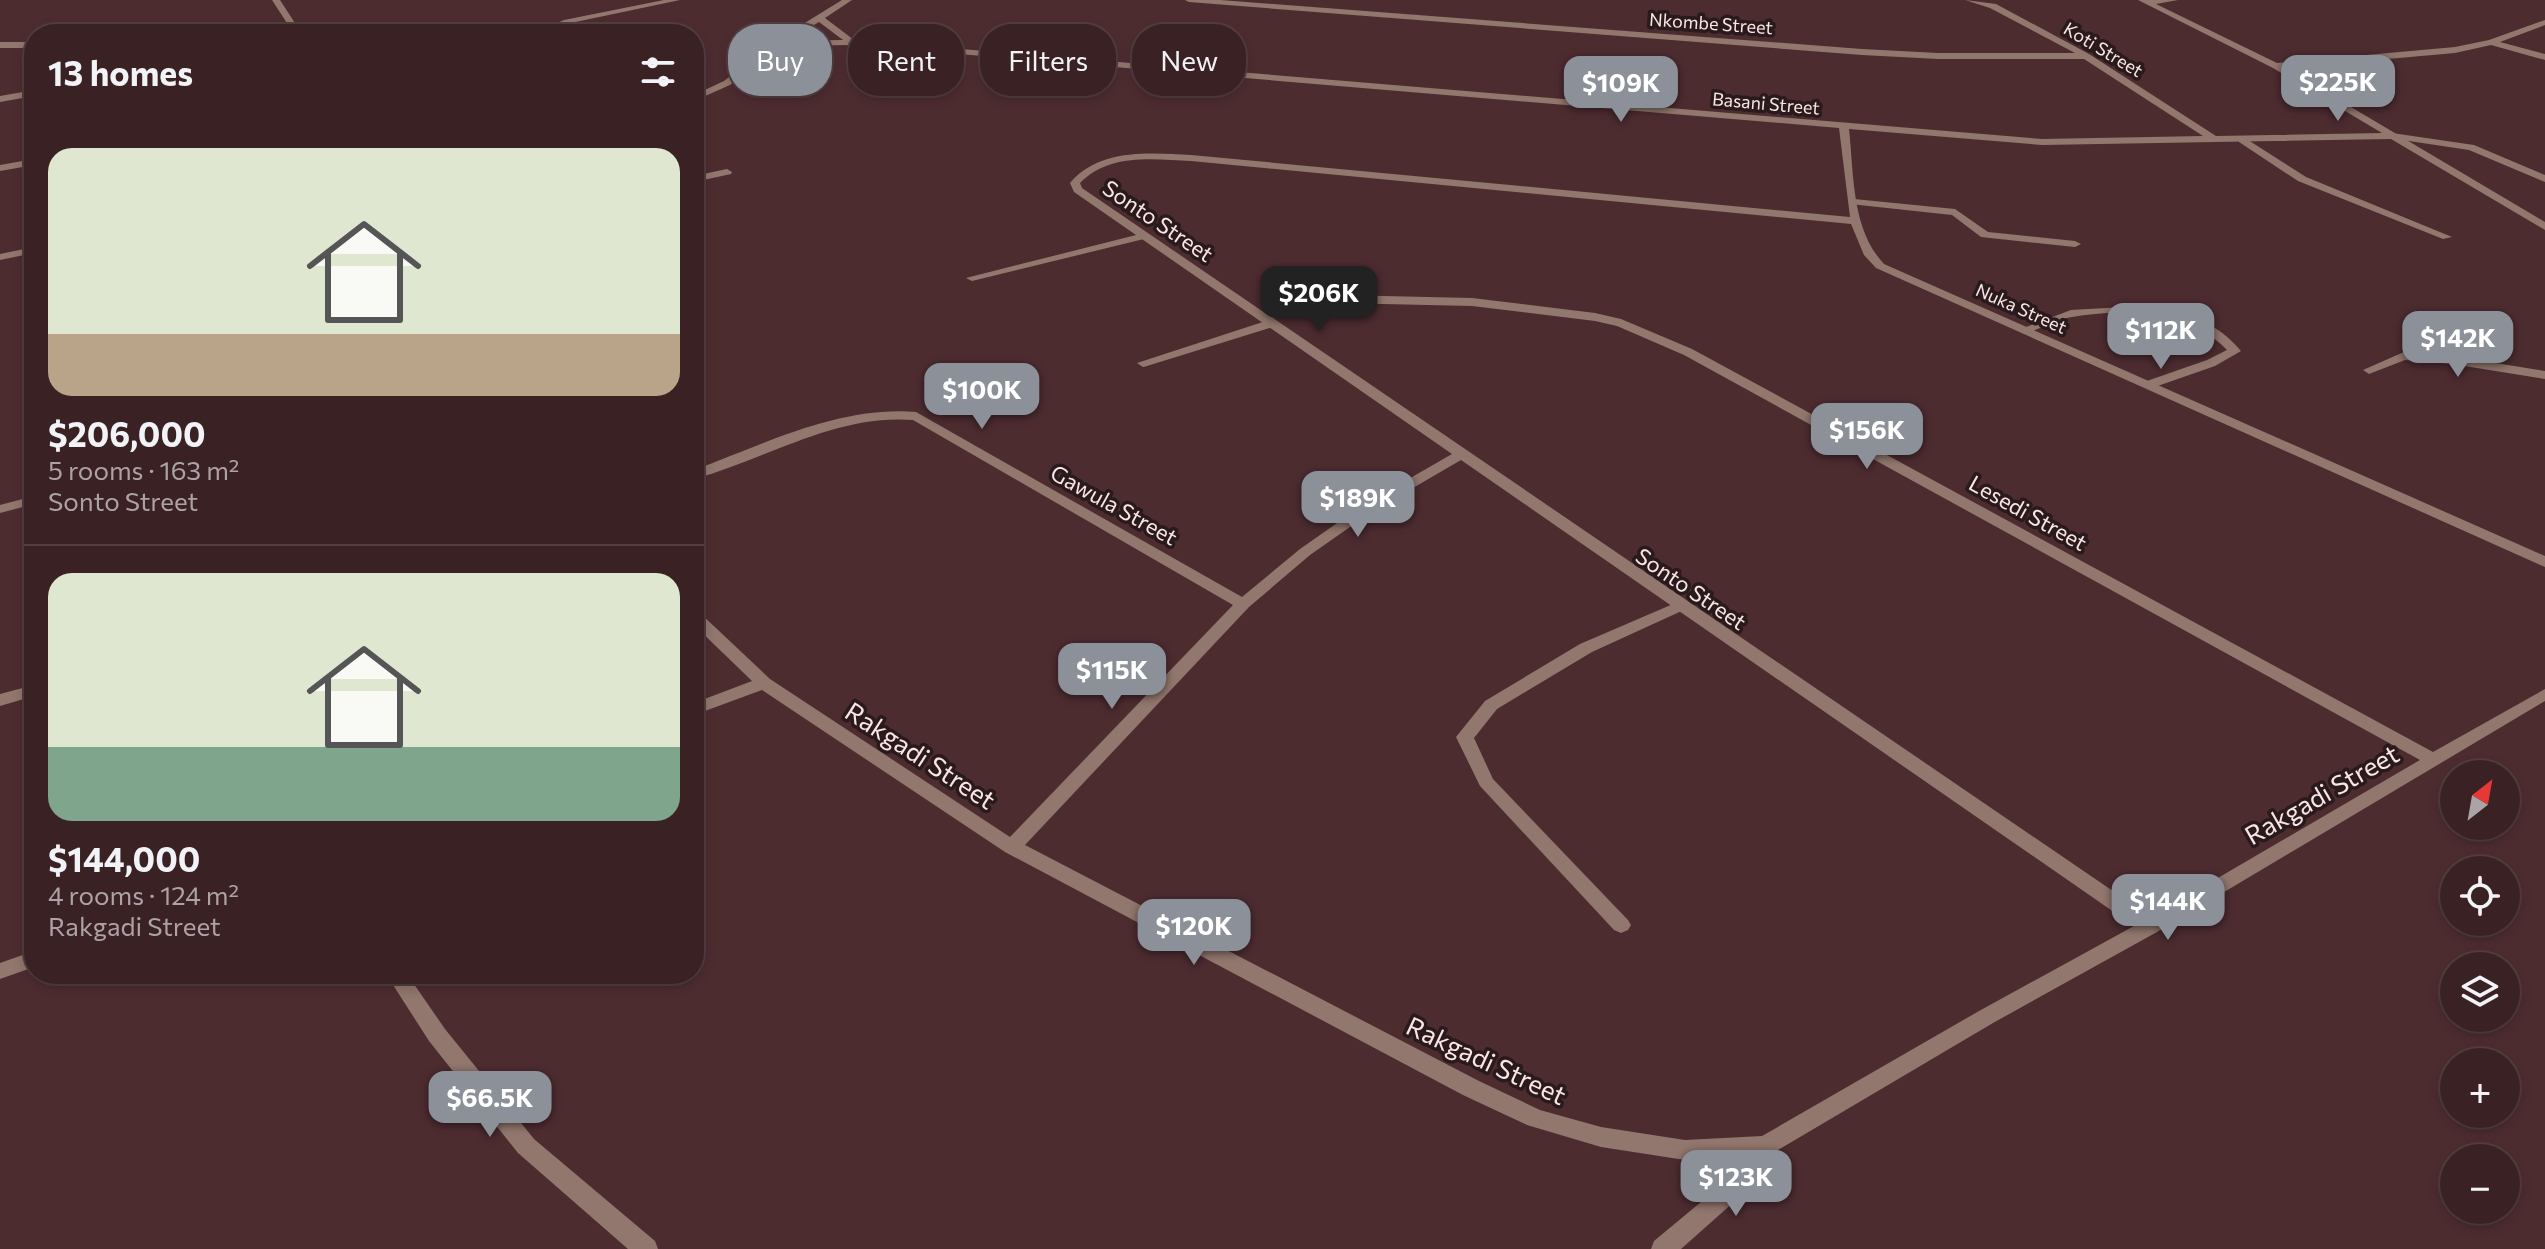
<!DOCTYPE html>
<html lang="en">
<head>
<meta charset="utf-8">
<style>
  body { margin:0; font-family:Commissioner,sans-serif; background:#41292c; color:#f1f3f6; height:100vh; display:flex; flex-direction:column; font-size:30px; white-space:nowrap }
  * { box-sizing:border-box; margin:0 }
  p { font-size:26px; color:#aba3a6 }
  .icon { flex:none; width:44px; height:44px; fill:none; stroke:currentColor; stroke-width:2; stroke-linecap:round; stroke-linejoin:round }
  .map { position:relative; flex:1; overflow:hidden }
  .sheet { position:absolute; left:24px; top:24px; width:680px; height:960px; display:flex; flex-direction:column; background:#3a2124; border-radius:32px; box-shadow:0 4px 12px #0003,0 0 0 2px #543e41 }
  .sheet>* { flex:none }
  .guide { position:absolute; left:728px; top:24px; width:760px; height:72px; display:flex; gap:16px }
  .needle { width:52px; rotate:31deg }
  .fabs { position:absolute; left:2440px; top:760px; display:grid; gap:16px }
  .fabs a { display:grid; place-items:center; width:80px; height:80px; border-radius:50%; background:#3a2124; box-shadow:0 4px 12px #0003,0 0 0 2px #543e41; font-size:40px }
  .price { position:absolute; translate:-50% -68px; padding:0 18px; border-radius:16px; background:#8c9099; color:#fff; font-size:26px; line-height:52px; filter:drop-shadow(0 2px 4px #0008) }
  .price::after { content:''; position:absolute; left:50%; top:48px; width:24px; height:18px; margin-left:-12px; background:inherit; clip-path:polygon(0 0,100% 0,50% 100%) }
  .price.selected { background:#222; color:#fff }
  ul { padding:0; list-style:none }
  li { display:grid; align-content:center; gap:16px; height:424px; padding:0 24px }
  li+li { border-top:2px solid #543e41 }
  li span { display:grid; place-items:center; height:248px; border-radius:24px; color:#555 }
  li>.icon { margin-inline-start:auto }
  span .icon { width:144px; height:144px; fill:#fffc; stroke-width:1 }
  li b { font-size:34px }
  h2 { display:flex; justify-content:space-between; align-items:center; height:96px; padding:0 24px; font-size:34px }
  .chip { padding:0 28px; border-radius:32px; background:#3a2124; box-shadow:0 4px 12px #0003,0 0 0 2px #543e41; font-size:28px; line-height:72px }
  .chip.selected { background:#8c9099; color:#fff }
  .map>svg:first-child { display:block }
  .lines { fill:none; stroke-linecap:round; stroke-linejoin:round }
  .lane { fill:#91776d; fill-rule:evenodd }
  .street { fill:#91776d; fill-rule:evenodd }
  .labels { text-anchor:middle; stroke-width:7; stroke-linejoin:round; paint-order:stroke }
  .far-street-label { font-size:18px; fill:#fce5e7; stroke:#291a1b }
  .street-label { font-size:22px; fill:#fce5e7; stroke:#291a1b }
  .near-street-label { font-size:26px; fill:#fce5e7; stroke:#291a1b }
</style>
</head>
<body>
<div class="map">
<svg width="2545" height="1249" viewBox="0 0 2545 1249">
  <rect width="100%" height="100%" fill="#4d2c30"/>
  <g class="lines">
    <path class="lane" d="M2392 133 2474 145 2545 175V182L2469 150 2389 138 2387 136Z
      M2239 138H2245L2306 177 2452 237 2443 239 2298 181 2239 142Z
      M727 169 732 172 731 174 694 182V176Z
      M1854 199 1955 209 1988 232 2075 241 2081 244 2075 247 1981 237 1952 215 1850 204 1849 202Z
      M1144 233 1148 234V238L972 281 966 278Z
      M2124 307C2171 310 2209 313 2241 351L2215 366 2149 389 2143 385 2144 382 2207 360 2227 350C2191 311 2122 308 2072 317 2055 320 2040 329 2024 334L2018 330 2071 310Z
      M1272 319 1278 323 1276 326 1147 366 1143 367 1137 363Z
      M1680 601 1686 603 1688 606 1686 609 1592 652 1497 709 1474 738 1493 779 1628 920 1631 925 1628 930 1621 933 1614 930 1480 786 1456 737 1485 701 1580 644Z"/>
    <path class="street" d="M272 0H280L302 34H294Z
      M664 0H680L566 24 555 29 559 34H551L546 28 564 20Z
      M842 0H852L825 18 854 40 2042 139 2203 136 2084 59H1938L1862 55 1189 2 1185 0H1220L1862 49 1938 53H2075L1990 8 1965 0 1996 4 2089 54 2216 136 2382 133 2273 68 2138 0H2178L2156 4 2277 63 2455 47 2489 40 2545 20V25L2500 42 2545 54V60L2491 45 2455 53 2285 68 2545 222V230L2391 139 2042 145 1849 129C1854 173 1851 229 1884 264L2545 556V567L1876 268 1864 255 1851 224 1191 161C1153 159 1109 153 1080 183L1082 188 1265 313 1339 295 1472 298 1595 313 1621 319 1692 349 2433 752 2545 689V701L2157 932 1993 1023 1773 1153 1735 1201 1681 1249H1651L1654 1241 1719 1187 1742 1157 1685 1160 1601 1147 1527 1125 1463 1095 1005 852 762 690 694 715V703L752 681 694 625V611L700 613 770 679 1010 837 1233 605 913 420C834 414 768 459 694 479V470C765 444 838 406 916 412L1242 597 1300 549 1360 507 1452 454 1074 192 1070 183C1100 148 1149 153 1191 155L1850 217 1839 128 852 45 779 46 730 85 694 101V95L724 81 774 42ZM819 22 843 40 787 41ZM1339 303 1472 306 1595 321 1617 326 1684 355 2420 760 2151 917 1273 318ZM1461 460 2134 926 1979 1011 1762 1136 1685 1140 1601 1127 1540 1110 1479 1081 1025 845 1249 607 1310 555 1370 513Z
      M0 42H34V48H0Z
      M34 90V96L0 102V96Z
      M34 159V165L0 171V165Z
      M34 247V253L0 260V254Z
      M2404 352 2452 356 2545 371V379L2452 364 2405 360 2369 374 2363 370Z
      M34 496V504L0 513V505Z
      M34 685V696L0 706V694Z
      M34 951V967L0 979V963Z
      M386 974H407L445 1029 534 1139 655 1241 658 1249H628L518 1153 429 1041Z"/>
  </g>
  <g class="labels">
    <g class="far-street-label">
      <text transform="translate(1711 24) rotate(4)" y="6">Nkombe Street</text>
      <text transform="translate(2103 50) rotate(31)" y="6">Koti Street</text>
      <text transform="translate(1766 104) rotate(5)" y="6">Basani Street</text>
      <text transform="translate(2021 309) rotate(24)" y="6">Nuka Street</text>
    </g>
    <g class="street-label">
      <text transform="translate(1158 221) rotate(34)" y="8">Sonto Street</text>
      <text transform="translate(1114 505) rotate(29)" y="8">Gawula Street</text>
      <text transform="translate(2028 513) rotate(29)" y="8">Lesedi Street</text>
      <text transform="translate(1691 589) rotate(34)" y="8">Sonto Street</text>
    </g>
    <g class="near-street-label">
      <text transform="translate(920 756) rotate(33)" y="9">Rakgadi Street</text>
      <text transform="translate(2322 795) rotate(-30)" y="9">Rakgadi Street</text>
      <text transform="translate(1486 1061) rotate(25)" y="9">Rakgadi Street</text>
    </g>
  </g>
</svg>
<div class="fabs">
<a><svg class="needle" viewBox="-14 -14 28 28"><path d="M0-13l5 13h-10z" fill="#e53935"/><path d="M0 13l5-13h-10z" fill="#aba3a6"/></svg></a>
<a><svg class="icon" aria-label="locate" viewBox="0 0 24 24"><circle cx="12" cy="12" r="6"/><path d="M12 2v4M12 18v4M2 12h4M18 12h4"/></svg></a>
<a><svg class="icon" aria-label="layers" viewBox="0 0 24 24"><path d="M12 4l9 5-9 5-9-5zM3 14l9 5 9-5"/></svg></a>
<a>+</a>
<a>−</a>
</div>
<b class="price" style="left:2338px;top:123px">$225K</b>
<b class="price" style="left:1621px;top:124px">$109K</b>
<b class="price selected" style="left:1319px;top:334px">$206K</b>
<b class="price" style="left:2161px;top:371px">$112K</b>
<b class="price" style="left:2458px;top:379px">$142K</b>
<b class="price" style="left:982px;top:431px">$100K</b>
<b class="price" style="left:1867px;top:471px">$156K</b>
<b class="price" style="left:1358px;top:539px">$189K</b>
<b class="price" style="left:1112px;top:711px">$115K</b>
<b class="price" style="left:2168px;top:942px">$144K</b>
<b class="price" style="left:1194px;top:967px">$120K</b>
<b class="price" style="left:490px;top:1139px">$66.5K</b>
<b class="price" style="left:1736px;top:1218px">$123K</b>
<div class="guide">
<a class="chip selected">Buy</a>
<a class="chip">Rent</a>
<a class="chip">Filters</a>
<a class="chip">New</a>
</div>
<section class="sheet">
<h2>13 homes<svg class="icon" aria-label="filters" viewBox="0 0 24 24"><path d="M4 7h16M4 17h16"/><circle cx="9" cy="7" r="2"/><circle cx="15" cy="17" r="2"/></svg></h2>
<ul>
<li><span style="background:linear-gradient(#dfe7d0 75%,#b9a48a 0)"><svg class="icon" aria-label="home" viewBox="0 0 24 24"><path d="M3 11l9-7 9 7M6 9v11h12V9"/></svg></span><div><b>$206,000</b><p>5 rooms · 163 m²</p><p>Sonto Street</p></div></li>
<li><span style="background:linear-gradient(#dfe7d0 70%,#7fa58c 0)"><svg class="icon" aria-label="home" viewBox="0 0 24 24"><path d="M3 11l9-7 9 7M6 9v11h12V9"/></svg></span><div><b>$144,000</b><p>4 rooms · 124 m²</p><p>Rakgadi Street</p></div></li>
</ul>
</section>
</div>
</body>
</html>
